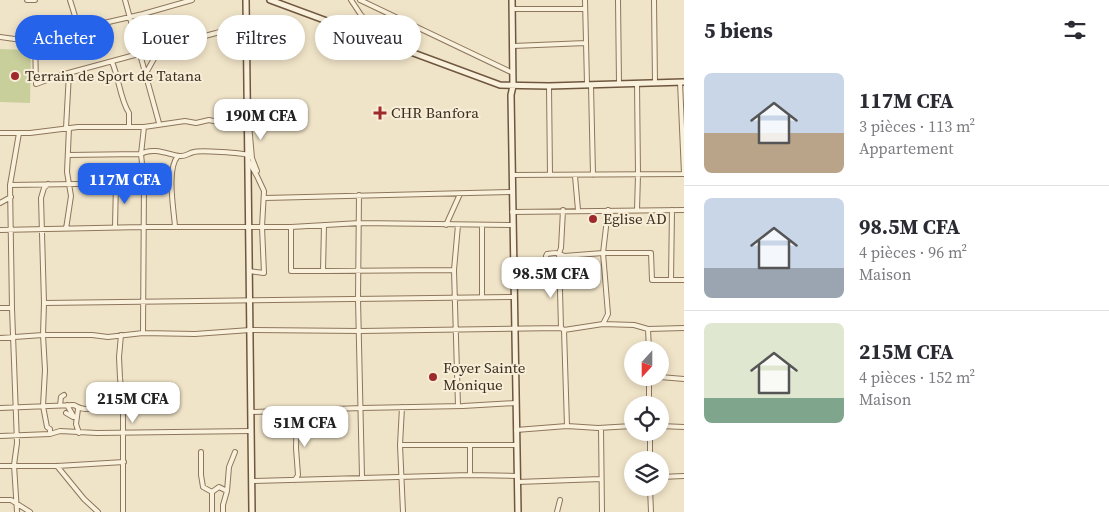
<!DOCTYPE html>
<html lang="fr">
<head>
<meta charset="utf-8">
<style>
  body { margin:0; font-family:"Source Serif 4",serif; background:#f2f2f3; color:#2b2b33; height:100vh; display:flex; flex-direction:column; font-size:19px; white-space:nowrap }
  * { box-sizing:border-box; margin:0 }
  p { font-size:16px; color:#7c7c81 }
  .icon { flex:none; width:28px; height:28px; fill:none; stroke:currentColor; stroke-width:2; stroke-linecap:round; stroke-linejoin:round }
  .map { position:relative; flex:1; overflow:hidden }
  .drawer { display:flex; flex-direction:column; background:#fff; width:425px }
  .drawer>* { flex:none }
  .guide { position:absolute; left:15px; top:15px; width:475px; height:45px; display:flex; gap:10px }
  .needle { width:32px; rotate:201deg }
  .tools { position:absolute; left:624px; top:341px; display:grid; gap:10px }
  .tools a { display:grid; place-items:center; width:45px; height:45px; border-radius:50%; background:#fff; box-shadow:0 2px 8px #0003; font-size:25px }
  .price { position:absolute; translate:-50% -42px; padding:0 11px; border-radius:10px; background:#fff; color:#222; font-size:16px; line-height:32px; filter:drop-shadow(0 1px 2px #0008) }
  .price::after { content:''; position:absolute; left:50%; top:30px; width:15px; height:11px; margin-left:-8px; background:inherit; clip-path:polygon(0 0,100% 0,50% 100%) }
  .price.active { background:#2563eb; color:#fff }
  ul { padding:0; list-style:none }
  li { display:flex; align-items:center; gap:15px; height:125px; padding:0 20px }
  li+li { border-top:1px solid #e1e1e2 }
  li span { display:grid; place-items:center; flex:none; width:140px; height:100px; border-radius:8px; color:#555 }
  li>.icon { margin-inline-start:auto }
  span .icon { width:60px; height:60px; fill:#fffc; stroke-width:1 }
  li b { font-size:21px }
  h2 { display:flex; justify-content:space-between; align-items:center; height:60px; padding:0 20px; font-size:21px }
  .tag { padding:0 18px; border-radius:22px; background:#fff; box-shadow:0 2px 8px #0003; font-size:18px; line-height:45px }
  .tag.active { background:#2563eb; color:#fff }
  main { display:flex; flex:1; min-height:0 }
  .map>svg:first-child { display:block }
  .green { fill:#c9cf9b }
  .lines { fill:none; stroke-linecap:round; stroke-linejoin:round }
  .street-casing { stroke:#8d765c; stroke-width:6 }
  .secondary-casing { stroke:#6f573f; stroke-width:8 }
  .street { stroke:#faf1dc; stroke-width:4 }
  .secondary { stroke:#faf1dc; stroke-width:5 }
  .poi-dot { fill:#9e2a2b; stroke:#f7eed8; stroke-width:2 }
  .labels { text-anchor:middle; stroke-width:4; stroke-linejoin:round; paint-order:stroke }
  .poi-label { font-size:15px; fill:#3d2e20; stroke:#f7eed8; text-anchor:start }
</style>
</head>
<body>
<main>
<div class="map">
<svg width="684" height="512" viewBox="0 0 684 512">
  <rect width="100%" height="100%" fill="#f0e4c8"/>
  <path class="green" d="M0 49 31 50 30 103 0 102Z"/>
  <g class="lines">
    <g class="street-casing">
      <path id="street" d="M27 0H35
        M70 0 79 29
        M125 0 159 123
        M192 0 143 14 35 39 36 84 61 75 216 33 246 23
        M351 0 361 15 379 34 381 21 396 18
        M360 0 513 73
        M585 0 587 84
        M618 0 619 83
        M654 0 655 83
        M512 9H585
        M0 37 22 40 35 39
        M513 46 586 43
        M112 62C119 78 120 99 129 113V127
        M146 73 160 48
        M591 85 593 175
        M549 86 550 175
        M234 123 241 120 247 113
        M249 124 252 158 257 171
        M66 128 69 73
        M0 133H30L78 127H144L185 121 196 123 209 120 231 125H247
        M68 155 141 154C152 147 168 154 179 156 186 157 188 153 194 152 200 150 243 153 248 155
        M249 162 257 176 264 191 262 227 264 273 249 271
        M512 175 684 174 680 82
        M575 176 578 210
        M48 184 44 188 41 198 44 303 43 335 45 370 43 406 47 427 50 429V434
        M10 185 144 183
        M359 195 358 299 362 477
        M265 198 512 192
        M0 203 11 197
        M637 210 638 175 637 83
        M512 212 684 210
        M446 225 460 194
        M458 225 454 270 458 406
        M482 225V297
        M115 227 116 183
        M175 227C174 210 166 169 178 156
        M291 227V271H323L324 225
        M66 229 71 196 67 172 69 128
        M0 230 143 227H291L360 223 513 225
        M546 256 547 254C554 253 558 252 564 256L603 253H651L652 280H684
        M323 271 454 270
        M514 274H552L559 270
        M671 280 672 210
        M44 303 513 297
        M0 308H12
        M603 324 608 314 603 253 608 210
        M561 328 559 253 561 248 563 210
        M648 329 649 350
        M564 330 567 426
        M143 333 144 183 141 154 144 127
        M121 335 119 357 120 378 123 406V512
        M0 338 43 335H92L108 337 143 333 195 334 250 330 360 331 561 328 564 330 603 324 634 325 648 329 684 328
        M660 377 684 379
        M649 378V405
        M60 405 61 397 64 395
        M67 405 74 417
        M402 407 400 445 403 512
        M0 408 74 405C85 412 91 408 102 405 108 404 117 406 123 406
        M251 412 361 408 463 406 516 403
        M66 413 73 417
        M660 426 684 427
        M601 428 602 512
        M516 430 567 426 598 428 632 426
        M650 432V460
        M79 433 76 424 78 409 80 408
        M0 436 50 434 60 431 97 433 251 431
        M400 445H516
        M470 445V475
        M201 452V475L203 487 212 492
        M0 466H57L124 462
        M57 466 84 499 98 512
        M660 477 684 476
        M295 480 298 475 296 448 297 410
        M252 481 470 475 517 476
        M517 482 601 479
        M650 488 651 512
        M227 491 229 467 235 452
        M0 500H11L30 512
        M17 512 14 465 17 443 12 308 10 185 19 133
        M212 512V492L219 487 227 491 223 505V512
        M557 512 560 500"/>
    </g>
    <g class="secondary-casing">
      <path id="secondary" d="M246 0 252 512
        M270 0 500 85 549 86 684 82
        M512 0 513 86 511 95 518 512"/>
    </g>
    <use href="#street" class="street"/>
    <use href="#secondary" class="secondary"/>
  </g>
  <g class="poi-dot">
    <circle cx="15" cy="76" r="5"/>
    <path d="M377.5 105.5h5v5h5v5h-5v5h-5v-5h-5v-5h5z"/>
    <circle cx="593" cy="219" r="5"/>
    <circle cx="433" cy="377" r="5"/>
  </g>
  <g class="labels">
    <g class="poi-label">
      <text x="25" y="81">Terrain de Sport de Tatana</text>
      <text x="391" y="118">CHR Banfora</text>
      <text x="603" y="224">Eglise AD</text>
      <text x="443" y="373">Foyer Sainte<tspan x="443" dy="17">Monique</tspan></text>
    </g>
  </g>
</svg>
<div class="tools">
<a><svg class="needle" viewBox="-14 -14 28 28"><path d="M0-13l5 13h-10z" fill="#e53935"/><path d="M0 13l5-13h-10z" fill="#7c7c81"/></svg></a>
<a><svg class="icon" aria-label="locate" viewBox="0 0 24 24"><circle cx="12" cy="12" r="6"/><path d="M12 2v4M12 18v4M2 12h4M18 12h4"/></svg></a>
<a><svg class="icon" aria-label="layers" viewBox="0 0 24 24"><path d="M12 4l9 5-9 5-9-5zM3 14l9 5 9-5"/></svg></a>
</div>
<b class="price" style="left:261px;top:141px">190M CFA</b>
<b class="price active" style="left:125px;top:205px">117M CFA</b>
<b class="price" style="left:551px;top:299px">98.5M CFA</b>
<b class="price" style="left:133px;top:424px">215M CFA</b>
<b class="price" style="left:305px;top:448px">51M CFA</b>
<div class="guide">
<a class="tag active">Acheter</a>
<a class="tag">Louer</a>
<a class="tag">Filtres</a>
<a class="tag">Nouveau</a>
</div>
</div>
<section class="drawer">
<h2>5 biens<svg class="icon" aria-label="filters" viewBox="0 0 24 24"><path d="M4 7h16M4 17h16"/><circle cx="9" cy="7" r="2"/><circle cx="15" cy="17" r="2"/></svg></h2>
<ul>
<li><span style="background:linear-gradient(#c9d6e8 60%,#b9a48a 0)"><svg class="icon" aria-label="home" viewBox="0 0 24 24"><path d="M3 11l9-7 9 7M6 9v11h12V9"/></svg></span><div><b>117M CFA</b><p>3 pièces · 113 m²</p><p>Appartement</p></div></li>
<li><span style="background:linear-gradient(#c9d6e8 70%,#9aa5b1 0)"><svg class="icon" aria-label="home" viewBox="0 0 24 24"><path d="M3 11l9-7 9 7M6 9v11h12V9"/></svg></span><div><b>98.5M CFA</b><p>4 pièces · 96 m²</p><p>Maison</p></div></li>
<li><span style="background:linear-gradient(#dfe7d0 75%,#7fa58c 0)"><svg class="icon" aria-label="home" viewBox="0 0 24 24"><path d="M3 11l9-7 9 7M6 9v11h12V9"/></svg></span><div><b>215M CFA</b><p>4 pièces · 152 m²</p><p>Maison</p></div></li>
</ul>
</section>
</main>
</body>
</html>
